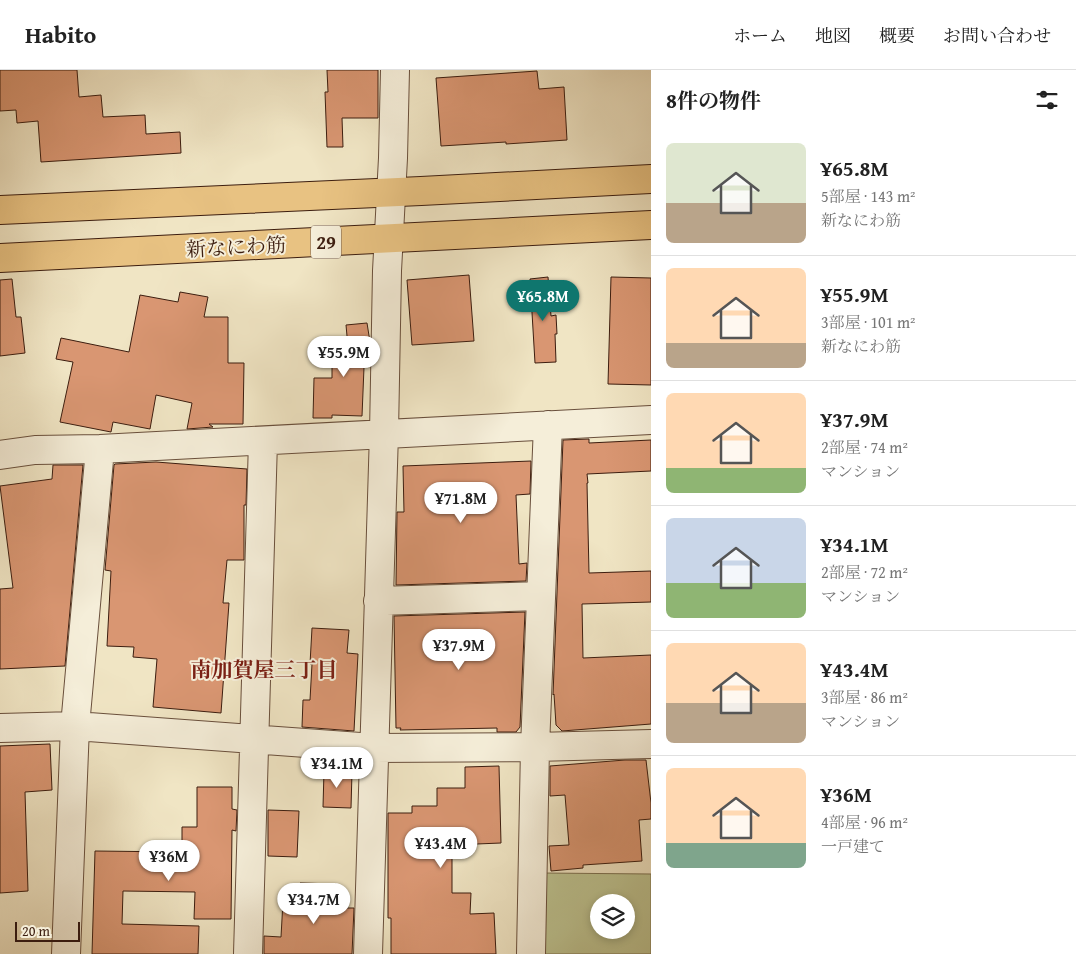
<!DOCTYPE html>
<html lang="ja">
<head>
<meta charset="utf-8">
<style>
  body { margin:0; font-family:"Gentium Book Plus","Noto Serif JP",serif; background:#f2f2f2; color:#222; height:100vh; display:flex; flex-direction:column; font-size:19px; white-space:nowrap }
  * { box-sizing:border-box; margin:0 }
  p { font-size:16px; color:#767676 }
  .icon { flex:none; width:28px; height:28px; fill:none; stroke:currentColor; stroke-width:2; stroke-linecap:round; stroke-linejoin:round }
  .map { position:relative; flex:1; overflow:hidden }
  .drawer { display:flex; flex-direction:column; background:#fff; width:425px }
  .drawer>* { flex:none }
  .fabs { position:absolute; left:590px; top:824px; display:grid; gap:10px }
  .fabs a { display:grid; place-items:center; width:45px; height:45px; border-radius:50%; background:#fff; box-shadow:0 2px 8px #0003; font-size:25px }
  .scale { position:absolute; left:15px; bottom:12px; width:65px; box-sizing:border-box; padding-left:5px; border:2px solid #3c1d0f; border-top:0; font-size:14px; line-height:18px; white-space:nowrap; color:#3c1d0f; -webkit-text-stroke:4px #f5eed9; paint-order:stroke }
  .price { position:absolute; translate:-50% -42px; padding:0 11px; border-radius:18px; background:#fff; color:#222; font-size:16px; line-height:32px; filter:drop-shadow(0 1px 2px #0008) }
  .price::after { content:''; position:absolute; left:50%; top:30px; width:15px; height:11px; margin-left:-8px; background:inherit; clip-path:polygon(0 0,100% 0,50% 100%) }
  .price.selected { background:#0f766e; color:#fff }
  ul { padding:0; list-style:none }
  li { display:flex; align-items:center; gap:15px; height:125px; padding:0 15px }
  li+li { border-top:1px solid #e0e0e0 }
  li span { display:grid; place-items:center; flex:none; width:140px; height:100px; border-radius:8px; color:#555 }
  li>.icon { margin-inline-start:auto }
  span .icon { width:60px; height:60px; fill:#fffc; stroke-width:1 }
  li b { font-size:21px }
  h2 { display:flex; justify-content:space-between; align-items:center; height:60px; padding:0 15px; font-size:21px }
  header { display:flex; align-items:center; gap:30px; box-sizing:border-box; height:70px; padding:0 25px; background:#fff; border-bottom:1px solid #e0e0e0 }
  header strong { font-size:24px }
  nav { display:flex; gap:28px; margin-inline-start:auto; font-size:18px }
  main { display:flex; flex:1; min-height:0 }
  .map>svg:first-child { display:block }
  .green { fill:#bdc391; stroke:#7c7050; fill-rule:evenodd }
  .building { fill:#d99672; stroke:#3c1d0f }
  .lines { fill:none; stroke-linecap:round; stroke-linejoin:round }
  .minor-casing { stroke:#694f3c; stroke-width:30 }
  .major-casing { stroke:#3c1d0f; stroke-width:30 }
  .minor { stroke:#f5eed9; stroke-width:28 }
  .major { stroke:#e8c282; stroke-width:28 }
  .labels { text-anchor:middle; stroke-width:4; stroke-linejoin:round; paint-order:stroke }
  .shield { fill:#f5eed9; stroke:#745c4c; stroke-width:1 }
  .shield-label { font-size:19px; font-weight:bold; fill:#3c1d0f }
  .street-label { font-size:20px; fill:#3c1d0f; stroke:#f5eed9 }
  .neighbourhood-label { font-size:21px; font-weight:bold; fill:#7a1f14; stroke:#f5eed9 }
</style>
</head>
<body>
<header>
<strong>Habito</strong>
<nav><a>ホーム</a><a>地図</a><a>概要</a><a>お問い合わせ</a></nav>
</header>
<main>
<div class="map">
<svg width="651" height="884" viewBox="0 0 651 884">
  <rect width="100%" height="100%" fill="#f0e5c4"/>
  <filter id="stains"><feTurbulence type="fractalNoise" baseFrequency=".004" numOctaves="4"/><feColorMatrix values="0 0 0 0 .2 0 0 0 0 .09 0 0 0 0 .02 0 0 0 .5 -.17"/></filter>
  <radialGradient id="worn" r=".72"><stop offset=".6" stop-color="#630" stop-opacity="0"/><stop offset="1" stop-color="#630" stop-opacity=".3"/></radialGradient>
  <path class="green" d="M543 803 651 804V884H542ZM599 832H626V860H599Z"/>
  <path class="building" d="M0 0H77L79 27 101 25 103 47 145 45 146 64 180 62 181 83 41 92 38 51 17 53 16 40 0 41Z
    M327 0H378V48H342L343 77H327L325 22H328Z
    M537 1 539 19 564 17 567 70 506 74V72L441 76 436 8Z
    M469 205 474 271 412 275 407 210Z
    M548 207 551 246 556 245 557 264H555L556 292 535 293 530 209Z
    M611 207 651 208V315L608 314Z
    M12 209 16 247H21L25 283 0 286V210Z
    M180 222 208 227 204 247H228V293H244L243 354H209L213 357 187 359 192 333 156 325 150 359 113 352 111 362 60 352 73 292 56 289 61 268 129 282 140 225 178 232Z
    M367 253 370 272 365 273 362 346 332 345V348H313L314 308H332V276L348 277 346 255Z
    M589 369V373L651 370V401L587 404 588 413H587L589 503 651 501V532L582 534 583 588 651 585V654L562 661 556 655 554 624 553 625 563 370Z
    M531 391 530 424 516 425 519 494 527 493 526 511 396 515 397 442H404L403 396Z
    M156 392 247 399 246 435H244V490H227L223 533H229L221 643 153 637 157 589 133 587 134 577 107 576 111 501 105 500 114 395 115 394Z
    M53 395H83L65 596 0 599V519L13 518 0 416 52 409Z
    M525 542 520 657 516 662H497V658L400 660 401 658H396L394 546Z
    M312 558 349 560 347 583 358 584 354 661 302 657 303 630H310L312 594H310Z
    M50 674 52 720 25 722 28 821 0 823V676Z
    M625 690H646L651 733V749L639 750 642 791 583 795V798L551 801 549 776 569 775 565 725 550 726V696Z
    M499 696 501 773 452 775V823H471L470 844 494 843 496 884H391V848H388V743H412V736H437V718H465V697Z
    M324 701 352 702 351 738 323 737Z
    M197 717H232V739L237 740 236 761 232 760 231 849H194L195 822 123 821 122 854 199 856 198 884H92L95 781 182 782V757H197Z
    M268 740 299 741 297 787 268 786Z
    M300 813 336 814 335 838H354L352 884H264V866L281 867 283 831 300 832Z"/>
  <g class="lines">
    <g class="minor-casing">
      <path id="minor" d="M0 385 35 380 100 379 651 350
        M378 531 541 526
        M0 658 75 656 374 678 535 677 651 674
        M66 884 75 656 100 379
        M248 884 263 371
        M368 884 384 363 387 201 393 88 395 0
        M531 884 535 677 548 355"/>
    </g>
    <g class="major-casing">
      <path id="major" d="M0 140 421 121 651 109
        M0 188 651 155"/>
    </g>
    <use href="#minor" class="minor"/>
    <use href="#major" class="major"/>
  </g>
  <g class="labels">
    <rect class="shield" x="311" y="155.5" width="30" height="33" rx="4"/>
    <g class="shield-label">
      <text x="326" y="179">29</text>
    </g>
    <g class="street-label">
      <text transform="translate(236 177) rotate(-3)" y="7">新なにわ筋</text>
    </g>
    <g class="neighbourhood-label">
      <text x="264" y="607">南加賀屋三丁目</text>
    </g>
  </g>
  <rect width="100%" height="100%" filter="url(#stains)"/>
  <rect width="100%" height="100%" fill="url(#worn)"/>
</svg>
<div class="fabs">
<a><svg class="icon" aria-label="layers" viewBox="0 0 24 24"><path d="M12 4l9 5-9 5-9-5zM3 14l9 5 9-5"/></svg></a>
</div>
<div class="scale">20 m</div>
<b class="price selected" style="left:543px;top:252px">¥65.8M</b>
<b class="price" style="left:344px;top:308px">¥55.9M</b>
<b class="price" style="left:461px;top:454px">¥71.8M</b>
<b class="price" style="left:459px;top:601px">¥37.9M</b>
<b class="price" style="left:337px;top:719px">¥34.1M</b>
<b class="price" style="left:441px;top:799px">¥43.4M</b>
<b class="price" style="left:169px;top:812px">¥36M</b>
<b class="price" style="left:314px;top:855px">¥34.7M</b>
</div>
<section class="drawer">
<h2>8件の物件<svg class="icon" aria-label="filters" viewBox="0 0 24 24"><path d="M4 7h16M4 17h16"/><circle cx="9" cy="7" r="2"/><circle cx="15" cy="17" r="2"/></svg></h2>
<ul>
<li><span style="background:linear-gradient(#dfe7d0 60%,#b9a48a 0)"><svg class="icon" aria-label="home" viewBox="0 0 24 24"><path d="M3 11l9-7 9 7M6 9v11h12V9"/></svg></span><div><b>¥65.8M</b><p>5部屋 · 143 m²</p><p>新なにわ筋</p></div></li>
<li><span style="background:linear-gradient(#ffd9b3 75%,#b9a48a 0)"><svg class="icon" aria-label="home" viewBox="0 0 24 24"><path d="M3 11l9-7 9 7M6 9v11h12V9"/></svg></span><div><b>¥55.9M</b><p>3部屋 · 101 m²</p><p>新なにわ筋</p></div></li>
<li><span style="background:linear-gradient(#ffd9b3 75%,#8fb573 0)"><svg class="icon" aria-label="home" viewBox="0 0 24 24"><path d="M3 11l9-7 9 7M6 9v11h12V9"/></svg></span><div><b>¥37.9M</b><p>2部屋 · 74 m²</p><p>マンション</p></div></li>
<li><span style="background:linear-gradient(#c9d6e8 65%,#8fb573 0)"><svg class="icon" aria-label="home" viewBox="0 0 24 24"><path d="M3 11l9-7 9 7M6 9v11h12V9"/></svg></span><div><b>¥34.1M</b><p>2部屋 · 72 m²</p><p>マンション</p></div></li>
<li><span style="background:linear-gradient(#ffd9b3 60%,#b9a48a 0)"><svg class="icon" aria-label="home" viewBox="0 0 24 24"><path d="M3 11l9-7 9 7M6 9v11h12V9"/></svg></span><div><b>¥43.4M</b><p>3部屋 · 86 m²</p><p>マンション</p></div></li>
<li><span style="background:linear-gradient(#ffd9b3 75%,#7fa58c 0)"><svg class="icon" aria-label="home" viewBox="0 0 24 24"><path d="M3 11l9-7 9 7M6 9v11h12V9"/></svg></span><div><b>¥36M</b><p>4部屋 · 96 m²</p><p>一戸建て</p></div></li>
</ul>
</section>
</main>
</body>
</html>
